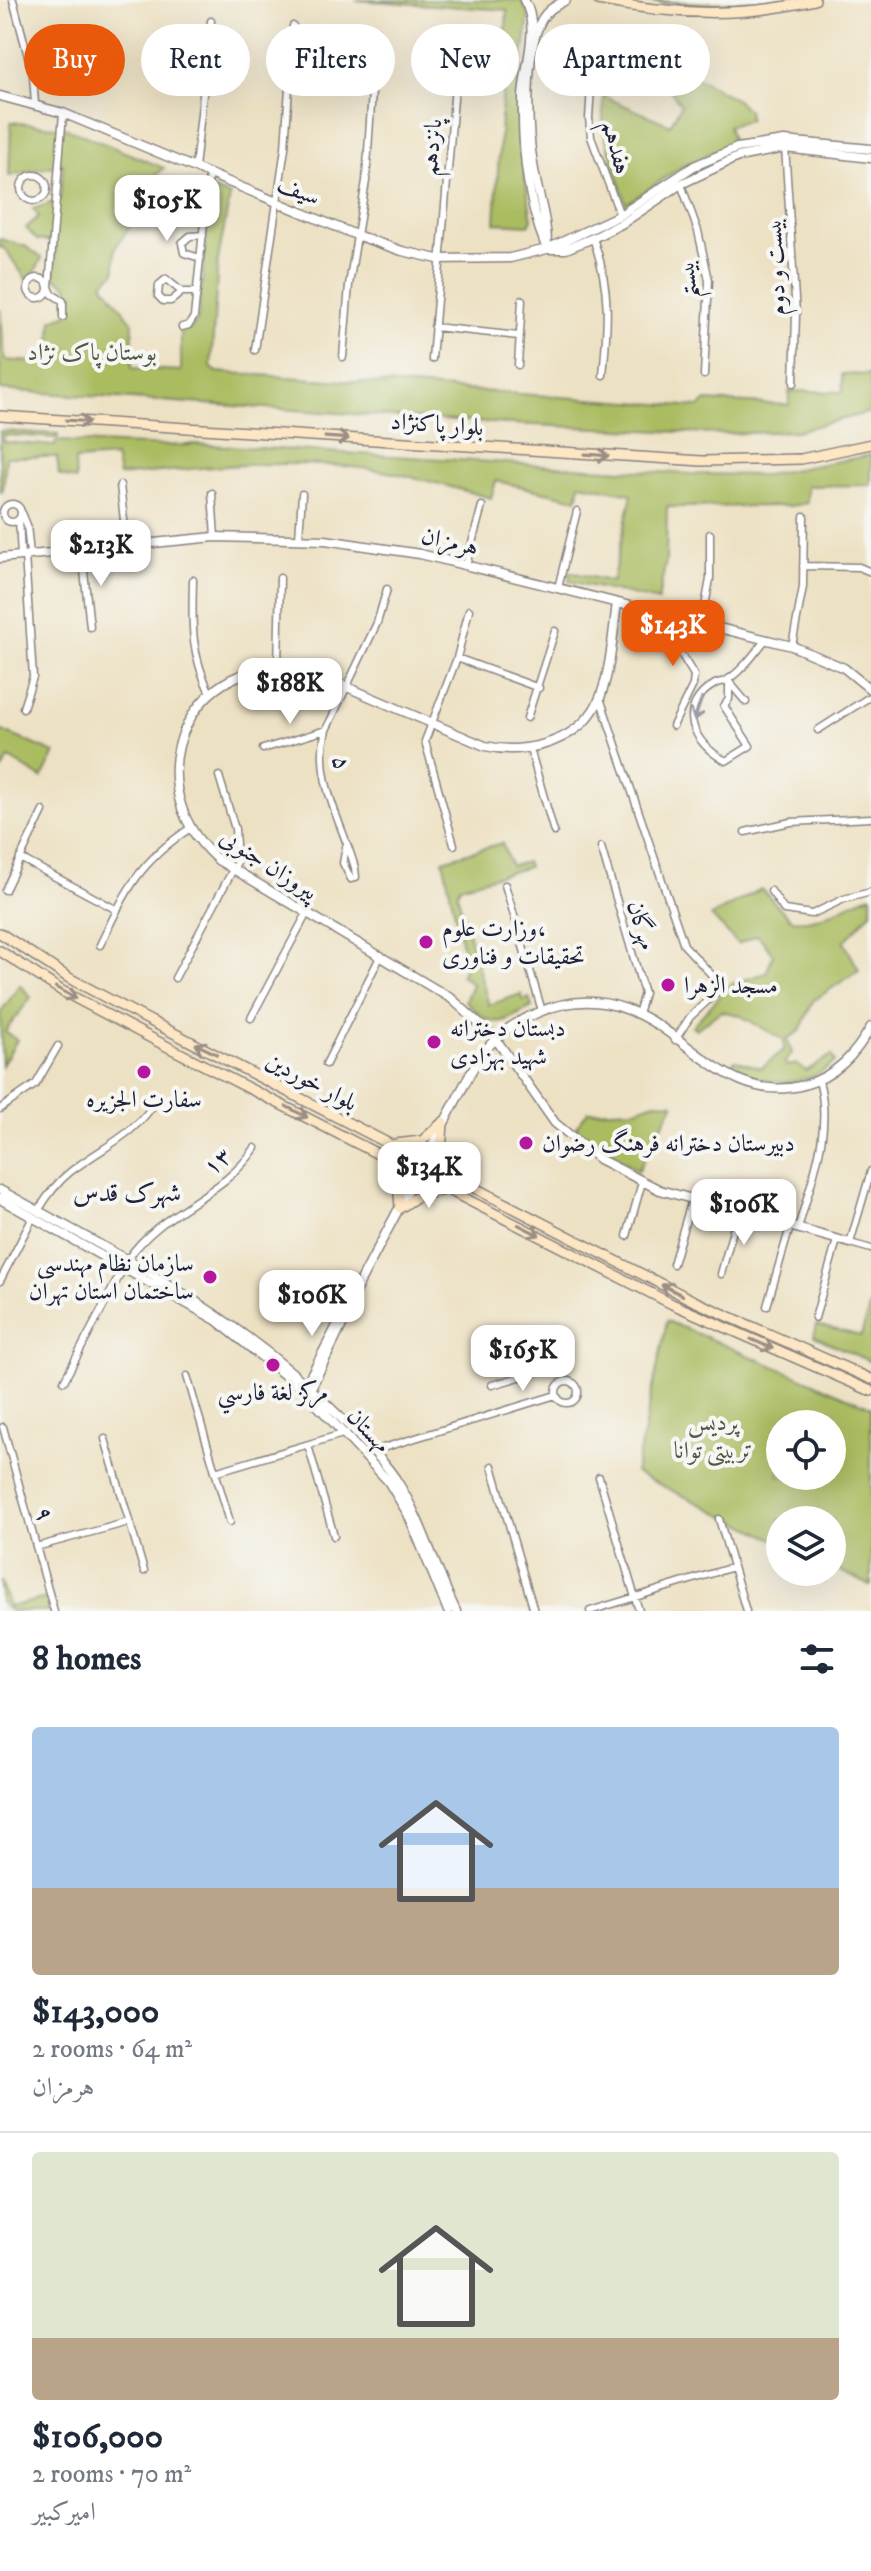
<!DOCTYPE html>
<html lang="en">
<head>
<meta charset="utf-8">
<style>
  body { margin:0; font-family:"IM FELL DW Pica",Amiri,serif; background:#f2f2f3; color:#1f2937; height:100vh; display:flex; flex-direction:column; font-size:30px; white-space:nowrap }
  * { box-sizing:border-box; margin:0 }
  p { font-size:26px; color:#747a83 }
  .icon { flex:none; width:44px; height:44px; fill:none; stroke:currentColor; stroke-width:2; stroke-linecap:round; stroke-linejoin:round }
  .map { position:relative; height:1611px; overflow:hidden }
  .sheet { display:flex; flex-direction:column; background:#fff; flex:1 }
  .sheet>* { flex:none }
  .hud { position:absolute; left:24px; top:24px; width:824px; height:72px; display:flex; gap:16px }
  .buttons { position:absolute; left:766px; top:1410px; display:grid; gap:16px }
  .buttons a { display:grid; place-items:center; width:80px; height:80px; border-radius:50%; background:#fff; box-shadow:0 8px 32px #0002; font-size:40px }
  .price { position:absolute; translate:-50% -68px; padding:0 18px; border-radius:16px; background:#fff; color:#222; font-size:26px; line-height:52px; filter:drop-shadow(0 2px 4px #0008) }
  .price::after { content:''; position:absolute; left:50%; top:48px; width:24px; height:18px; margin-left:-12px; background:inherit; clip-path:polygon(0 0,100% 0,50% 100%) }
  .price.selected { background:#ea580c; color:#fff }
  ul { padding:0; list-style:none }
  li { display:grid; align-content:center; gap:16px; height:424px; padding:0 32px }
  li+li { border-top:2px solid #e0e1e3 }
  li span { display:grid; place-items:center; height:248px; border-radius:8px; color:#555 }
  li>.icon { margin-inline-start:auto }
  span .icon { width:144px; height:144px; fill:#fffc; stroke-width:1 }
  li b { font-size:34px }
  h2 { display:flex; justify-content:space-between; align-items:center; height:96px; padding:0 32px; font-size:34px }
  .tag { padding:0 28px; border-radius:36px; background:#fff; box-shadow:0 8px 32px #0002; font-size:28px; line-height:72px }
  .tag.selected { background:#ea580c; color:#fff }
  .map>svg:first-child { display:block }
  .green { fill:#aabc60; stroke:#666f4e; stroke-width:2; fill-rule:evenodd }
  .forest { fill:#87a456; stroke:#546348; stroke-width:2 }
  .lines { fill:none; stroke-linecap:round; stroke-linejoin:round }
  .minor-casing { stroke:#88827f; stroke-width:9 }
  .tertiary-casing { stroke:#88827f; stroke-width:11 }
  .secondary-casing { stroke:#88827f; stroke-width:12 }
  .minor { stroke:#fff; stroke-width:6 }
  .tertiary { stroke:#fff; stroke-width:8 }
  .secondary { stroke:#fce6c4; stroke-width:9 }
  .oneway { stroke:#9a8e86 }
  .oneway2 { stroke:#9c9ca7 }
  .poi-dot { fill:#b5179e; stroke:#f6f6f2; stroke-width:3 }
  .labels { text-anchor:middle; stroke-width:8; stroke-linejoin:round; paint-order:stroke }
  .street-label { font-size:24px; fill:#22223b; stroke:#f6f6f2 }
  .park-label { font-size:24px; fill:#525848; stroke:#f6f6f2 }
  .poi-label { font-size:24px; fill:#22223b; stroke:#f6f6f2; text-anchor:start }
  .neighbourhood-label { font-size:26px; fill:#22223b; stroke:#f6f6f2 }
</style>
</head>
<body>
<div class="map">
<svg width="871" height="1611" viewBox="0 0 871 1611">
  <rect width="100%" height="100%" fill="#f6f6f2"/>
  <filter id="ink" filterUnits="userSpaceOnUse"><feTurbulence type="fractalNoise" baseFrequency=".0125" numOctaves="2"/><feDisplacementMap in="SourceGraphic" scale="16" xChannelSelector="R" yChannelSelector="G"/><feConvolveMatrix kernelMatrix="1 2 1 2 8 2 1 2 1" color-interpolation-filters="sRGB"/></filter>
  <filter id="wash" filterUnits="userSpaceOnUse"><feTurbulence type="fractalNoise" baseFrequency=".006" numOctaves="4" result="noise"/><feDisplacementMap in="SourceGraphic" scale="32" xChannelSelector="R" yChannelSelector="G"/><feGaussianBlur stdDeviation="1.8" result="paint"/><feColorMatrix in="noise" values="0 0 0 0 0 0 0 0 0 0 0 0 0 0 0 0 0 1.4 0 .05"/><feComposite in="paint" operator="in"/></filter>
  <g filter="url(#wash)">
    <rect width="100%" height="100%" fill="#ede1c3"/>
    <path class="green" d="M355 0H521L529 15 518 92V136L532 219 529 225 495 223 507 10Z
      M689 73 735 99 748 110 749 120 728 126 733 143 683 166 626 204 603 129V96L670 125 681 105 671 91 689 86Z
      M11 122 66 128 164 168 139 190 138 215 115 248V272L103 283 133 323 132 368 181 371V331L192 328 198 320 211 189 230 196 218 260 211 367 217 372 699 407 706 401 789 405V391L843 392 842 374 871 375V412L796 431 725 434 470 422 0 390V309L5 360 50 363 52 320 68 314V286L54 277 56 242 37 240 26 228 39 216 33 209 60 200 63 164 9 176Z
      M0 239 25 246 42 258 29 283 3 247 0 248Z
      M0 431 58 434V438L3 435 4 442 55 446 56 441C77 441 183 449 193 444L691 474 765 475 871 455V485L807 486V503L791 506 667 507 666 561 658 601 569 581 570 572 612 582 632 494 580 484 577 499 496 481 491 498C446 486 399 471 352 467 274 459 196 468 119 476L115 457 75 460 76 480 59 475 57 457H6L3 491 0 492Z
      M0 730 55 753 42 778 9 758 0 774Z
      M502 843 511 866 526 862 528 867 460 886 457 893 489 1005 521 994 523 1000 529 998 532 1007C496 1025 496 1030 465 1001L472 984 461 975 466 964 443 860Z
      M761 889 792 920C823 923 840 905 871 895V912L844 942 859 970 813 1001 800 1031 787 1039 792 1053 785 1062 787 1066 797 1064 806 1071 832 1055 835 1062C802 1090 766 1086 731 1065L735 1060 761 1068 784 1050V1040L739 1015 721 1011 696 1029 692 1026 731 984 766 973 773 955 758 935 738 944 711 916Z
      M20 985 31 997 5 1032 17 1040 2 1065 0 1013Z
      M655 1102 674 1103 638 1171 575 1128 588 1111 636 1109Z
      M871 1301V1362L814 1336 817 1325 861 1336Z
      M667 1321 871 1407V1586L832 1567V1520H780V1542L635 1473ZM780 1424H832V1476H780Z
      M0 1580 9 1607 47 1598 50 1611H10L0 1602Z"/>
    <path class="forest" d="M621 0 704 3 787 0 719 7Z"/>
  </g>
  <g filter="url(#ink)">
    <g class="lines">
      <g class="minor-casing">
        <path id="minor" d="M13 0 33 75 35 104
          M594 40 589 118 591 137 620 215
          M63 113 49 287 52 294 63 301V317
          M785 147 796 314 794 383
          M195 168 211 21
          M21 188a13 13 0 1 1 26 0a13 13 0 1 1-26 0Z
          M681 184 698 231 709 280 704 375
          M593 238C611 289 608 323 603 375
          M200 258 184 253 182 243 190 236 203 235
          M28 288a10 10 0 1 1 20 0a10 10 0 1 1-20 0Z
          M182 292 171 301H163L158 296 159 285 166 279 182 292H197
          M182 327 189 325 194 317 209 174
          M434 327 519 336
          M255 350 285 148 293 26
          M343 357 349 285 366 181 376 31
          M432 359 459 39
          M518 365 522 300
          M120 485 127 547
          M212 493 215 537
          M3 513a9 9 0 1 1 18 0a9 9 0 1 1-18 0Z
          M22 513 27 525 30 555
          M19 519 21 556
          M299 538 302 494
          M82 552 90 627
          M466 565 482 506
          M803 566 859 567 871 572
          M193 580C192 625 190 651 210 693
          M558 588 577 511
          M665 613 673 641 694 675 693 685 673 726
          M702 623 710 579V534
          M792 646 803 587 804 516
          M457 658 539 688
          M278 667 280 578
          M729 680V699L724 706 750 746 726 761C693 744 675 707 715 684 719 682 724 682 727 680 742 671 755 653 766 639
          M730 683 746 702
          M600 698 684 945 720 984 718 991 690 1017 675 1040
          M23 708 33 677 25 556
          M527 718 555 631
          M818 730 871 696
          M263 749 326 730
          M530 749 554 832
          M745 832 791 822 871 818
          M454 845 425 741 457 658 469 610
          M346 847 343 863 351 879 356 877 355 868C343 824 313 779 326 730L377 623 387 589
          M601 847 644 993 638 1014
          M20 858 117 910
          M505 885 542 1011
          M5 890 43 811
          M771 891 784 910 812 914 844 899 871 892
          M100 945C126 891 138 863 189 829
          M175 978 237 862 235 829 219 776
          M251 1018 307 913
          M326 1064 381 955
          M0 1109 36 1084 58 1046
          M871 1171 850 1243 871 1249
          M38 1211C47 1196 56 1183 70 1172 102 1147 136 1135 157 1099
          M798 1229C811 1180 833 1131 819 1081
          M627 1236 642 1182
          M127 1260C164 1207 222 1198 255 1148
          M673 1264 692 1199
          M721 1274 738 1212
          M0 1281 33 1217
          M767 1306 790 1227
          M815 1318 837 1240
          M187 1376 230 1522
          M556 1392a11 11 0 1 1 22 0a11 11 0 1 1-22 0Z
          M64 1381 124 1267
          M492 1385 533 1373 537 1367
          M3 1427 54 1611
          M105 1439 144 1571
          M308 1445 334 1536
          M373 1451 556 1395
          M492 1466 534 1611
          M215 1472 346 1433
          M599 1477 639 1611
          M719 1519 746 1611
          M36 1547 129 1522
          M590 1611 733 1567"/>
      </g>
      <g class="tertiary-casing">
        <path id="tertiary" d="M524 0C541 27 524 67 523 97 522 145 527 200 545 244
          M0 96 63 113 356 235 402 251 438 259 510 258 547 249H566L593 238 623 223 681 184 738 157 785 148 871 158
          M547 249 620 215 694 166 737 148 784 141 871 149
          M547 249C548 220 537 193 533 164 527 129 524 50 542 19 548 9 557 5 566 0
          M0 558 215 537 325 540 420 554 792 646 844 668 871 690
          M617 603C613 633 611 667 601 695 584 741 527 756 485 746L319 675C200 635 124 777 218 860L452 999 495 1038 555 1123 599 1159 660 1190 850 1243
          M0 1190C122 1257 239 1315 338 1415 358 1435 379 1455 395 1478 422 1519 434 1567 456 1611
          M0 1199 216 1320 303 1390 388 1481 408 1514 448 1611
          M303 1390 471 1072C487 1043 506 1026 537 1013 566 1000 596 998 626 1009 688 1031 729 1106 804 1085 836 1076 855 1055 871 1027
          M309 1392 347 1315"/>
      </g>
      <g class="secondary-casing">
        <path id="secondary" d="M598 0C672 15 742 18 815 0
          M0 416 702 461 801 459 871 444
          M0 933 69 978 135 1013 694 1301 871 1379
          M0 951 62 991 170 1048 672 1304 871 1391
          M443 1123 441 1153 455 1176
          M395 1144 422 1141 443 1122
          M381 1156 398 1180 400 1208
          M400 1208 418 1196 448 1189"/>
      </g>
      <use href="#minor" class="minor"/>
      <use href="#tertiary" class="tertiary"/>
      <use href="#secondary" class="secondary"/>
    </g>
    <defs><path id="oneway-shaft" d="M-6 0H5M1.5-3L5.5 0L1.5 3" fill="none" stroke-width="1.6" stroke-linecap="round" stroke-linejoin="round" transform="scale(2)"/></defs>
    <g class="oneway">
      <use href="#oneway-shaft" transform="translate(78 421) rotate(4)"/>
      <use href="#oneway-shaft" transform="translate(337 438) rotate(4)"/>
      <use href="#oneway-shaft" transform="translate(597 455) rotate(4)"/>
      <use href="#oneway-shaft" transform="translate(66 993) rotate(29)"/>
      <use href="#oneway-shaft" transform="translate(206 1049) rotate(-154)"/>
      <use href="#oneway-shaft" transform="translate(297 1112) rotate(28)"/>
      <use href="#oneway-shaft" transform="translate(529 1230) rotate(27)"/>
      <use href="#oneway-shaft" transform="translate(672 1290) rotate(-153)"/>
      <use href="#oneway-shaft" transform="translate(762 1344) rotate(24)"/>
    </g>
    <use class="oneway2" href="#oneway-shaft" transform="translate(698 709) rotate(109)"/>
  </g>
  <g class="poi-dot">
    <circle cx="426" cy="942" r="8"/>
    <circle cx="668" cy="985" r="8"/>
    <circle cx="434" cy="1042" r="8"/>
    <circle cx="144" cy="1072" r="8"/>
    <circle cx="526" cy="1143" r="8"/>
    <circle cx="210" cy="1277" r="8"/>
    <circle cx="273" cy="1365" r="8"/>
  </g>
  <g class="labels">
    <g class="street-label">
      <text transform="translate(431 147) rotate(-85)" y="8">پانزدهم</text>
      <text transform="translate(617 147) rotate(75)" y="8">هفدهم</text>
      <text transform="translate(299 190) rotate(22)" y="8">سیف</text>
      <text transform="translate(775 267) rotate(-93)" y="8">بیست و دوم</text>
      <text transform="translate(687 280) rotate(-96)" y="8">بیستم</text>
      <text transform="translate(437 424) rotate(4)" y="8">بلوار پاکنژاد</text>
      <text transform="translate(450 541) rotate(13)" y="8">هرمزان</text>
      <text transform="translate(342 763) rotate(83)" y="8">۵</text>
      <text transform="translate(269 864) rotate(33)" y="8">پیروزان جنوبی</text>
      <text transform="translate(642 925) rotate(74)" y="8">مهرگان</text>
      <text transform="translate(312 1081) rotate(28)" y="8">بلوار خوردین</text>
      <text transform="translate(217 1161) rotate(-40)" y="8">۱۳</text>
      <text transform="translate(369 1430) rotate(47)" y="8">مهستان</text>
      <text transform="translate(45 1514) rotate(75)" y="8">۹</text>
    </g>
    <g class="park-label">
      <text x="92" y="360">بوستان پاک نژاد</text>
      <text x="713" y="1430">پردیس<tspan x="713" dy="28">تربیتی توانا</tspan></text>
    </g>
    <g class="poi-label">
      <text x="442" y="936">وزارت علوم،<tspan x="442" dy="28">تحقیقات و فناوری</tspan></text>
      <text x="684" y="993">مسجد الزهرا</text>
      <text x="450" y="1036">دبستان دخترانه<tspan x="450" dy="28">شهید بهزادی</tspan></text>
      <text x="144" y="1107" text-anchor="middle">سفارت الجزیره</text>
      <text x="542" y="1151">دبیرستان دخترانه فرهنگ رضوان</text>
      <text x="194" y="1271" text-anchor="end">سازمان نظام مهندسی<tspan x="194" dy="28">ساختمان استان تهران</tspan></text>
      <text x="273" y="1400" text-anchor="middle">مركز لغة فارسي</text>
    </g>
    <g class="neighbourhood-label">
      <text x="127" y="1201">شهرک قدس</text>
    </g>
  </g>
</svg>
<div class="buttons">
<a><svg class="icon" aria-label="locate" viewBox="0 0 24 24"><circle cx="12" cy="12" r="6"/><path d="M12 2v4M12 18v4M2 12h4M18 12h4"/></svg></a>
<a><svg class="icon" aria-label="layers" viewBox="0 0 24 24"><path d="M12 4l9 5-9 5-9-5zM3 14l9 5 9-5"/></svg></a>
</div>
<b class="price" style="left:167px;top:243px">$105K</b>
<b class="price" style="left:101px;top:588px">$213K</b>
<b class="price selected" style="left:673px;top:668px">$143K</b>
<b class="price" style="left:290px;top:726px">$188K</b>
<b class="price" style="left:429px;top:1210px">$134K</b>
<b class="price" style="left:744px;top:1247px">$106K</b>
<b class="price" style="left:312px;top:1338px">$106K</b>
<b class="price" style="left:523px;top:1393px">$165K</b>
<div class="hud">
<a class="tag selected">Buy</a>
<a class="tag">Rent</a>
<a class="tag">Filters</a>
<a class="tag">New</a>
<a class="tag">Apartment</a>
</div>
</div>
<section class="sheet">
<h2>8 homes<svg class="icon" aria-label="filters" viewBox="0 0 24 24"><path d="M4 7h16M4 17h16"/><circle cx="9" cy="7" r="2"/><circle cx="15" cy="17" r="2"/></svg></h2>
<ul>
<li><span style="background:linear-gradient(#a9c7e8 65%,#b9a48a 0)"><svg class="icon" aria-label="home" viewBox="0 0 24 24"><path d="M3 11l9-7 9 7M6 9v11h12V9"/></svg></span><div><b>$143,000</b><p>2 rooms · 64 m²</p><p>هرمزان</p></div></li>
<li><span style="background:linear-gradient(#dfe7d0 75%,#b9a48a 0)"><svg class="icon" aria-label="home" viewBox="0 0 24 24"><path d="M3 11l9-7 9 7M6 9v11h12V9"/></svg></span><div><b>$106,000</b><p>2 rooms · 70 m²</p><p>امیرکبیر</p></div></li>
</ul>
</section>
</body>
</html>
